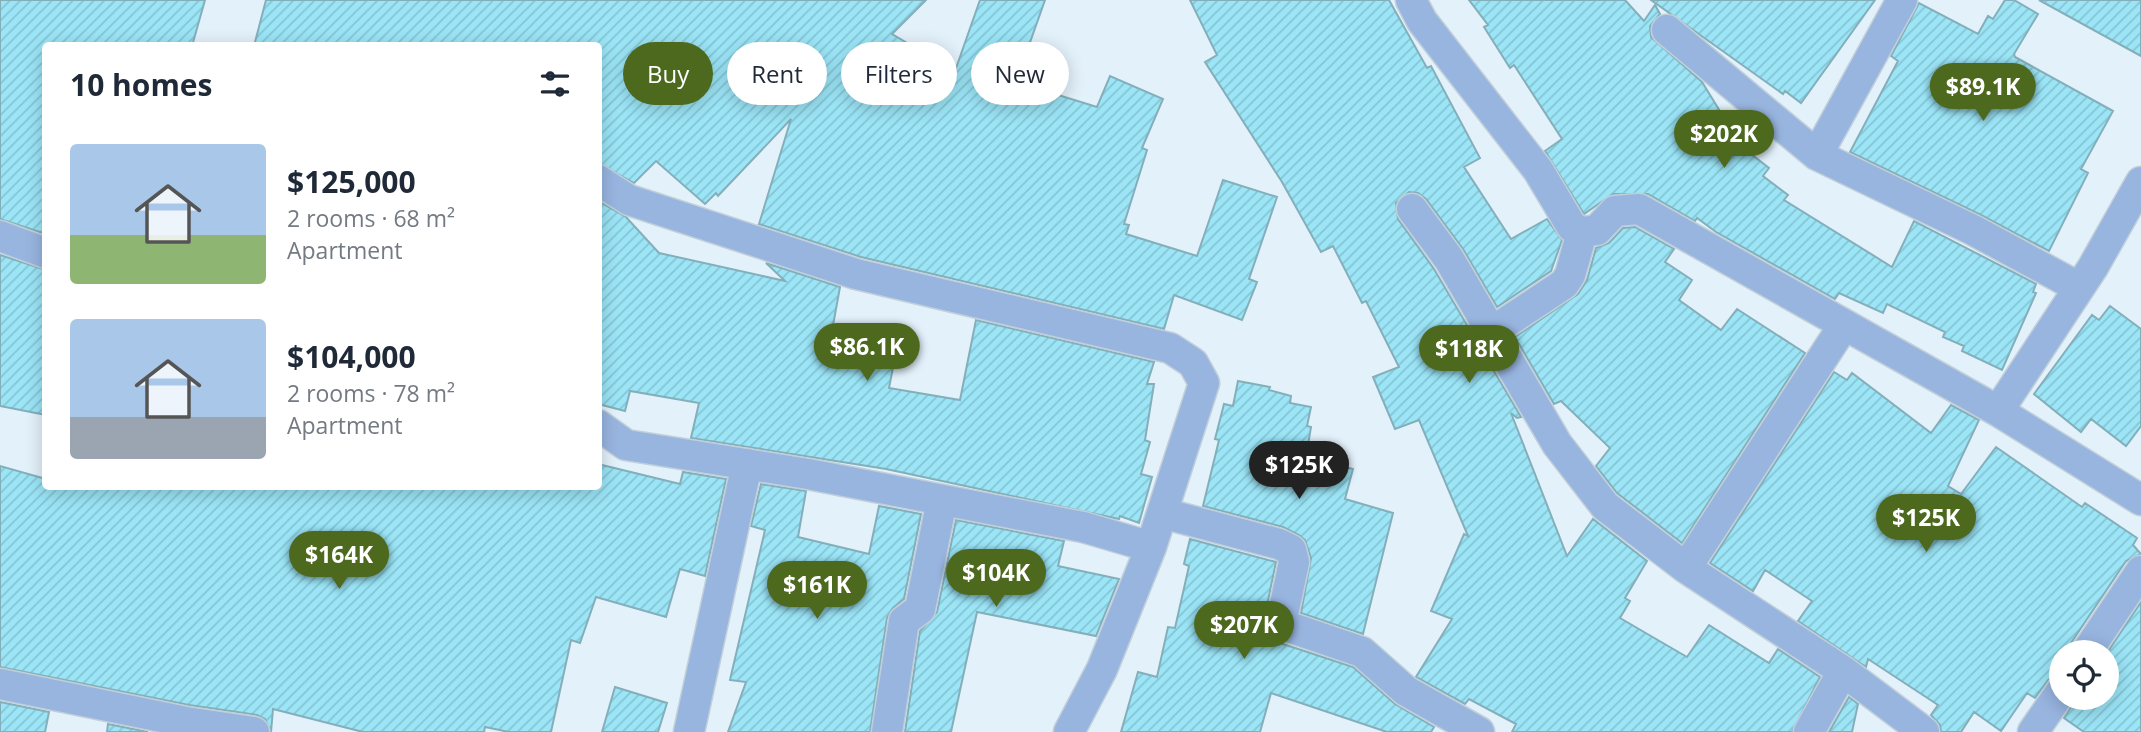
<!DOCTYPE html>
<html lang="en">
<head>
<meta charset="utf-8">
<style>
  body { margin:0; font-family:"Open Sans",sans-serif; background:#f2f2f3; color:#1f2937; height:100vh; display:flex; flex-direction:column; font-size:26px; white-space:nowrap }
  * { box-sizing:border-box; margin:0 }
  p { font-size:23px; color:#747a83 }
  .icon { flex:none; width:38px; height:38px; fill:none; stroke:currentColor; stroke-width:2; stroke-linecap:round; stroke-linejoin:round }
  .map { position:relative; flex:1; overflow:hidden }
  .sheet { position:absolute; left:42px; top:42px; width:560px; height:448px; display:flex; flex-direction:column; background:#fff; border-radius:7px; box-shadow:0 4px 18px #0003 }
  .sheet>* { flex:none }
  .banner { position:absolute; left:623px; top:42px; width:665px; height:63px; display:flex; gap:14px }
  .controls { position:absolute; left:2049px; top:640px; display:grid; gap:14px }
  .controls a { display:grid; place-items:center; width:70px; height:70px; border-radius:50%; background:#fff; box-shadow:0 4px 18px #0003; font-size:35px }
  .price { position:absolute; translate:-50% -60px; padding:0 16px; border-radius:24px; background:#4d691d; color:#fff; font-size:23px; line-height:46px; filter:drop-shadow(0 2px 4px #0008) }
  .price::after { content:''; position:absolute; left:50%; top:42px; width:21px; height:16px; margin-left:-10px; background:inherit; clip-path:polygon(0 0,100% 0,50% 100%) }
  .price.selected { background:#222; color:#fff }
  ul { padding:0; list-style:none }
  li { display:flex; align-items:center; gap:21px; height:175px; padding:0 28px }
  li span { display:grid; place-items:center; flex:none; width:196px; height:140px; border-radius:7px; color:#555 }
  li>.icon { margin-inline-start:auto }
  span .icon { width:84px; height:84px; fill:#fffc; stroke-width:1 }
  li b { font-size:30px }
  h2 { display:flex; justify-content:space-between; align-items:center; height:84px; padding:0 28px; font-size:30px }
  .tag { padding:0 24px; border-radius:32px; background:#fff; box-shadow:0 4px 18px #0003; font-size:24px; line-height:63px }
  .tag.selected { background:#4d691d; color:#fff }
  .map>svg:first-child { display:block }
  .building { fill:url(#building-hatch); stroke:#83afba; stroke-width:2 }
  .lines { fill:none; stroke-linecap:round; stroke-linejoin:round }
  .street-casing { stroke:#c1cfd8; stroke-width:33 }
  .street { stroke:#98b5e0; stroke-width:30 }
</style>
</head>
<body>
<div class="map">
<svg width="2141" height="732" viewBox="0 0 2141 732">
  <defs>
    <pattern id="building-hatch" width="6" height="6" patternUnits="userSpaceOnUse" patternTransform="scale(1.75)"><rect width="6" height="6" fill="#9be5f7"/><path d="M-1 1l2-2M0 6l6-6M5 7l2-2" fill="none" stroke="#85c5d5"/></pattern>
  </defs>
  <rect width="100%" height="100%" fill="#e3f1fb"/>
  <path class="building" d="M0 0H205L192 46H46V234L0 219Z
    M266 0H926L892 34 955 71 980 0H1045L1016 82 1097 107 1110 76 1163 99 1142 148 1147 150 1124 224 1129 225 1126 234 1197 256 1223 180 1277 197 1249 279 1257 282 1242 320 1174 295 1164 329 861 257 759 224 791 119 718 196 716 193 705 204 656 161 634 183 598 163V46H254Z
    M1190 0H1389L1427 68 1431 66 1480 158 1464 167 1511 239 1547 219 1562 240 1551 271 1497 307 1463 249 1426 199 1418 193 1409 192 1396 203 1398 219 1434 269 1521 417 1517 418 1511 413 1567 556 1593 519 1647 561 1625 598 1630 601 1620 618 1687 657 1709 625 1769 663 1778 649 1820 677 1792 732H1512L1516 724 1469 699 1465 704 1416 677 1452 619 1431 611 1464 534 1468 536 1419 420 1395 429 1373 377 1399 367 1366 301 1362 303 1333 246 1321 252 1282 182 1205 62 1217 55Z
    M1469 0H1625L1644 21 1655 5 1660 14 1650 26 1651 37 1702 82 1742 147 1769 168 1763 176 1788 195 1784 200 1892 267 1914 221 2036 284 2033 292 2036 293 2002 370 1962 351 1964 346 1943 337 1945 332 1887 304 1883 313 1839 293 1835 299 1716 232 1697 218 1695 221 1648 194H1613L1584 214 1545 151 1562 139 1514 65 1510 68 1484 27 1488 25Z
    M1651 0H1875L1801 103 1785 91 1783 94Z
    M2005 0H2014L2038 14 2014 54 2015 57 2113 111 2081 169 2088 173 2049 251 1981 215 1850 152 1898 61 1891 56 1919 3 1978 34 1988 16 1993 19Z
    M2039 0H2141V56Z
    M598 201 626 217 659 253 785 281 766 263 840 287 832 331 898 342 889 388 960 400 976 320 1154 362 1147 384H1154L1145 440 1150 442 1141 474 1152 477 1139 523 1120 516 1119 519 886 469 691 438 699 403 630 391 625 411 598 404Z
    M1635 227 1674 249 1665 262 1692 280 1679 300 1721 330 1737 309 1805 353 1682 543 1617 493 1596 466 1610 448 1561 401 1554 404 1515 337 1578 294 1587 280 1596 248 1609 243 1623 228Z
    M0 255 46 270V415L0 406Z
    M2110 306 2141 329V426L2126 446 2091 419 2081 432 2034 394 2092 315 2099 320Z
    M1834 372 1847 380 1852 373 1931 433 1951 405 1979 420 1948 486 1961 494 1996 447 2082 507 2085 503 2137 538 2133 545 2141 554 2126 561 2071 643 2069 653H2062V673L2048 680 2035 698 2027 693 2001 731 1974 712 1961 732H1941L1940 725 1931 715 1938 705 1868 659 1866 667 1798 621 1812 601 1765 570 1753 591 1710 563Z
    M1238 381 1270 387 1269 390 1291 396 1290 403 1311 407 1307 426 1311 427 1306 457 1353 469 1345 499 1393 513 1363 634 1301 613 1311 558 1305 540 1299 535 1283 527 1203 506 1219 440 1215 439 1224 404 1233 406Z
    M598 464 680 484 683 472 726 479 705 576 680 569 666 617 596 597 580 643 571 640 551 732H509L485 727 484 732H363L273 709 271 732 265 719 257 715 189 705 0 667V466L46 479V486H598Z
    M761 484 806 491 798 537 869 554 879 506 921 514 904 599 893 608 887 618 870 732H728L746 682 730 680 765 530 751 526Z
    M956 520 1064 541 1058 566 1119 579 1096 636 977 612 951 732H905L920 631 937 612Z
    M1190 539 1276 562 1265 615 1271 635 1280 643 1353 667 1395 704 1434 727 1431 732H1387L1271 693 1260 732H1121L1138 672 1157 677 1168 627 1175 628 1189 566 1184 564Z
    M2141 602V732H2084L2064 718 2077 698H2107V653Z
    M615 687 667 703 658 732H602Z
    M1849 697 1858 704 1852 732H1829Z
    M0 702 49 712 45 732H0Z
    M108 724 148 732H107Z"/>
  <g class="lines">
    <g class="street-casing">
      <path id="street" d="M1411 0 1422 21 1538 170 1572 227 1582 232 1597 230 1615 211 1639 209 1998 411 2141 500
        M1902 0 1817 155 1973 230 2078 287
        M1667 30 1817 155
        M598 180 629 200 856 274 1170 348 1193 363 1204 383 1151 547
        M1412 209 1449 259 1557 444 1605 506 1686 568 1843 671 1924 732
        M0 236 46 253
        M1490 333 1564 284 1570 275 1582 232
        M1998 411 2093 267 2141 182
        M598 425 626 445 808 474 1083 527 1151 547 1102 669 1069 732
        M1162 513 1279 544 1291 550 1294 562 1282 619 1286 626 1362 652 1406 691 1479 732
        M1686 568 1844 325
        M2086 653 2141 571
        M0 684 186 722 254 732
        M689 732 747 464
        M887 732 904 621 920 609 942 500
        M1809 732 1843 671
        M2033 732 2062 690"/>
    </g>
    <use href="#street" class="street"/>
  </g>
</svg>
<div class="controls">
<a><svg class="icon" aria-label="locate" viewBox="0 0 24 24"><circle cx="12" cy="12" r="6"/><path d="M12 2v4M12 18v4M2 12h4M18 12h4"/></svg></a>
</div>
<b class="price" style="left:1983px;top:123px">$89.1K</b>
<b class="price" style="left:1724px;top:170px">$202K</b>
<b class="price" style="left:867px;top:383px">$86.1K</b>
<b class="price" style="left:1469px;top:385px">$118K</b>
<b class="price selected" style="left:1299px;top:501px">$125K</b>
<b class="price" style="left:1926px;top:554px">$125K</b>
<b class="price" style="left:339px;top:591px">$164K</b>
<b class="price" style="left:996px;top:609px">$104K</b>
<b class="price" style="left:817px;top:621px">$161K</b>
<b class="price" style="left:1244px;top:661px">$207K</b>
<div class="banner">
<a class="tag selected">Buy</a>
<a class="tag">Rent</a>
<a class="tag">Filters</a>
<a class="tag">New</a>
</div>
<section class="sheet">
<h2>10 homes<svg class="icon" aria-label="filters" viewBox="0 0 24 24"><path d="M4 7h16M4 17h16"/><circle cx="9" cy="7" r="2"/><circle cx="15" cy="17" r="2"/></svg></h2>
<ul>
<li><span style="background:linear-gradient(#a9c7e8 65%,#8fb573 0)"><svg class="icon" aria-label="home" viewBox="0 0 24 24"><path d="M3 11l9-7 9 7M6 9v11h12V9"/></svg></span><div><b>$125,000</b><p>2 rooms · 68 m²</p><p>Apartment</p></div></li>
<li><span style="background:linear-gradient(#a9c7e8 70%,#9aa5b1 0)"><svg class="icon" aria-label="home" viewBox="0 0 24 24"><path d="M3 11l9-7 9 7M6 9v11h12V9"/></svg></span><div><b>$104,000</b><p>2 rooms · 78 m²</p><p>Apartment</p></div></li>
</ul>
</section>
</div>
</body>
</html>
